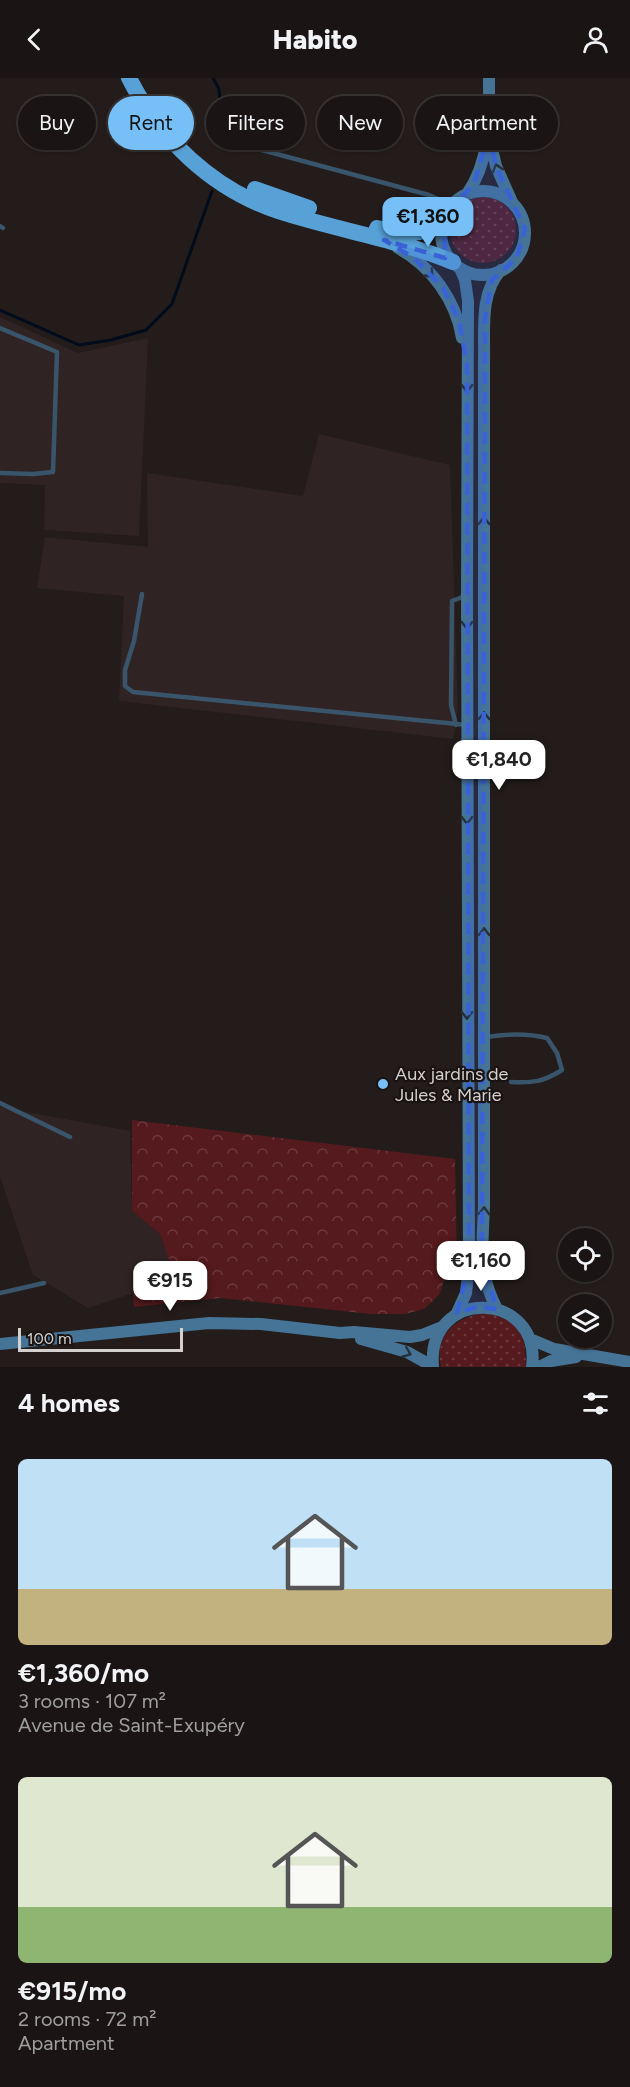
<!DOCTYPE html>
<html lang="en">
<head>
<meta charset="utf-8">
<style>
  body { margin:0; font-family:Figtree,sans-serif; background:#272222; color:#f1f3f6; height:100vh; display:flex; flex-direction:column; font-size:22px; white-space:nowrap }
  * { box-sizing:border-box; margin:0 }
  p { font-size:20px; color:#9f9fa0 }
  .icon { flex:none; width:33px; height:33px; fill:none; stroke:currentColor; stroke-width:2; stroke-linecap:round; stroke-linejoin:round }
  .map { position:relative; height:1289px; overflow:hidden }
  .side { display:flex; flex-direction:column; background:#1a1514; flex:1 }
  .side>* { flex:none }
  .guide { position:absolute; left:18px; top:18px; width:594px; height:54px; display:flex; gap:12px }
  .buttons { position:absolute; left:558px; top:1150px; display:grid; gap:12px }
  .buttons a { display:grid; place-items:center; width:54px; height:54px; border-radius:50%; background:#1a1514; box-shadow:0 2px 4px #0004,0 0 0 2px #383434; font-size:30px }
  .scale { position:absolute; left:18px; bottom:15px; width:165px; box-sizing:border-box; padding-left:6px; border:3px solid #d5d0d0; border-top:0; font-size:16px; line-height:21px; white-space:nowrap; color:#d5d0d0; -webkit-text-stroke:4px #191312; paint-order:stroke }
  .price { position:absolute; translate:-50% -51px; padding:0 14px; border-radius:12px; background:#fff; color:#222; font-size:20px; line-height:39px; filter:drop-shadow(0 2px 3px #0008) }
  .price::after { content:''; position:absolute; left:50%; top:36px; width:18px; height:14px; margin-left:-9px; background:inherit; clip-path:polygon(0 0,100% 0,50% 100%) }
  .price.active { background:#77c0f7; color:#111 }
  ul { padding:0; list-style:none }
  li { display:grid; align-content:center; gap:12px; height:318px; padding:0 18px }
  li span { display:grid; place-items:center; height:186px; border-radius:9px; color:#555 }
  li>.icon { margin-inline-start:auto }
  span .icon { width:108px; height:108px; fill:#fffc; stroke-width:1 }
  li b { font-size:26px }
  h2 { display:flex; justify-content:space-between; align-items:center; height:72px; padding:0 18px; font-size:26px }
  .tag { padding:0 21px; border-radius:27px; background:#1a1514; box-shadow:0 2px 4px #0004,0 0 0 2px #383434; font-size:21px; line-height:54px }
  .tag.active { background:#77c0f7; color:#111 }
  header { display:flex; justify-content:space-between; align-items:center; height:78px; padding:0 18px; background:#1a1514; font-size:27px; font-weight:800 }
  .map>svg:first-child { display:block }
  .built { fill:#302323 }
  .grass { fill:url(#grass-dots) }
  .forest { fill:url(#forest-crowns) }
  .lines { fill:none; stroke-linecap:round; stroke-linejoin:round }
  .stream { stroke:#000c1b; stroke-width:3 }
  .service { stroke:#39556b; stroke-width:4.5 }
  .secondary { stroke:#467496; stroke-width:12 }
  .motorway { stroke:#57a1d7; stroke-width:16 }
  .oneway { stroke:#26303a }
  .marked { fill:#3962d7; fill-opacity:0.2; stroke:#3962d7; stroke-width:4.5; stroke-dasharray:12 8; stroke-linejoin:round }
  .poi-dot { fill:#77c0f7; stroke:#191312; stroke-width:2 }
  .labels { text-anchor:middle; stroke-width:4.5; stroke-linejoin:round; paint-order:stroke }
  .poi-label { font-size:18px; fill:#d5d0d0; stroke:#191312; text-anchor:start }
</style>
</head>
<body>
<header><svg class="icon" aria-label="back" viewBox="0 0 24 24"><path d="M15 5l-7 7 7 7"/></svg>Habito<svg class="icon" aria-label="person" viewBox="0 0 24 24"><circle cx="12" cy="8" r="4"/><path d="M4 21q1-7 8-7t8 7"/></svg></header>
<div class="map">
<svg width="630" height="1289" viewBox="0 0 630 1289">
  <defs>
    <pattern id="grass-dots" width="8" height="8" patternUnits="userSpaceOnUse" patternTransform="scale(1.5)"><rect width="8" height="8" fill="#541a1d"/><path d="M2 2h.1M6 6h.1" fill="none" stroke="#6c3a3d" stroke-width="1.8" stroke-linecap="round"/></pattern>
    <pattern id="forest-crowns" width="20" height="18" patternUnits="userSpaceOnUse" patternTransform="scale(1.5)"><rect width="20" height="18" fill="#541a1d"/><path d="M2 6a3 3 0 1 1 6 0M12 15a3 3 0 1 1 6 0" fill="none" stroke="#6c3a3d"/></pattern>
  </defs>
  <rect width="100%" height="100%" fill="#231c1b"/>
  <path class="built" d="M0 239 78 275 148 260 139 458 44 452 45 407 0 405Z
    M319 356 450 387 458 631 453 661 119 623 124 518 37 510 45 459 148 469 147 395 303 418Z
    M0 1029 130 1053 132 1133 160 1156 175 1196 133 1215 88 1230 33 1197 0 1098Z"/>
  <path class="grass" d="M450 152a33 33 0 1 1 66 0a33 33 0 1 1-66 0Z
    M484 1235C519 1241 526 1256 526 1289H441C434 1258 455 1239 484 1235Z"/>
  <path class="forest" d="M132 1042 455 1081 457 1189 455 1199 445 1200 439 1217 424 1231 405 1236H371L220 1220 134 1229 133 1215 174 1196 160 1156 132 1133Z"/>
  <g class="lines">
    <path class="stream" d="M213 0 219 11 223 66
      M0 232 79 267 111 262 146 252 172 226 212 113"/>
    <path class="service" d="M247 68 429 117 452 127
      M0 148 3 150
      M0 250 57 274 53 394 33 396 0 395
      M142 516 134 563 125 592V608L133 614 467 647
      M456 647 451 627 452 523 465 518
      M486 959C508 956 526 955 547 960L557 975 562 992C543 1004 533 1005 511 1004
      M0 1025 70 1059
      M0 1215 44 1205"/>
    <path class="secondary" d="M489 58 496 88 512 124
      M441 155a42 42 0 1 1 84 0a42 42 0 1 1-84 0Z
      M467 116C491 82 489 40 489 0
      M398 170C431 188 456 222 462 260
      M497 1231C477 1193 483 1167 484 1127V284C485 253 479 216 501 192
      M457 1235 466 1215 469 1187 467 517 468 223 465 202 460 190
      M361 1261 407 1274 432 1288
      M530 1261 554 1271 630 1284
      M0 1266 209 1245 261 1246 340 1255 354 1254 410 1259 422 1257 442 1249
      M433 1289C426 1208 542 1212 532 1289
      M539 1289 551 1283 576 1279"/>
    <path class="motorway" d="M129 0C160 61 212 111 278 133 336 152 397 161 453 184
      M255 111 309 130
      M377 150C404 156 418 159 442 145"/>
  </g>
  <defs><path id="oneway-chevron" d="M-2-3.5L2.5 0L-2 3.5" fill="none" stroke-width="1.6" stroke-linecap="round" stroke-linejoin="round" transform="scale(1.5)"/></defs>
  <g class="oneway">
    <use href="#oneway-chevron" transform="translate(497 90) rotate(-107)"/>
    <use href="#oneway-chevron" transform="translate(430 196) rotate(46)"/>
    <use href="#oneway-chevron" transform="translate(467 310) rotate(90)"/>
    <use href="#oneway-chevron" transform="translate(484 443) rotate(-90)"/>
    <use href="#oneway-chevron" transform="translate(467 547) rotate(90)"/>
    <use href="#oneway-chevron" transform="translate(484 638) rotate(-90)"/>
    <use href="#oneway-chevron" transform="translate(467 742) rotate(90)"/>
    <use href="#oneway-chevron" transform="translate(484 854) rotate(-90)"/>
    <use href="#oneway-chevron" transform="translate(467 937) rotate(90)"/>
    <use href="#oneway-chevron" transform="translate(484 1133) rotate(-88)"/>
    <use href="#oneway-chevron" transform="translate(407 1275) rotate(22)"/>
  </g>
  <path class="marked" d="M489 54 496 88 525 151 517 180 492 202 485 241 482 1183 497 1231 477 1229 457 1235 469 1187 467 286 459 243 443 210 414 180 384 162 445 180 444 138 474 106Z"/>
  <circle class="poi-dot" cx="383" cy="1006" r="6"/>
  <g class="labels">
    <g class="poi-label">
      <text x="395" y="1002">Aux jardins de<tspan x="395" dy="21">Jules &amp; Marie</tspan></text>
    </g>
  </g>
</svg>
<div class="buttons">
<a><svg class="icon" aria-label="locate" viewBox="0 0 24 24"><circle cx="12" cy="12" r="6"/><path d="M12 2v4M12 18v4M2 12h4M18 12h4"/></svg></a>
<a><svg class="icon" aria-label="layers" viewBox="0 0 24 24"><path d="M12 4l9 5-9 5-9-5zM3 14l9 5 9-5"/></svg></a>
</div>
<div class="scale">100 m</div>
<b class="price active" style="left:428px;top:170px">€1,360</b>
<b class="price" style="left:499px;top:713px">€1,840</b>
<b class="price" style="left:481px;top:1214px">€1,160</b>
<b class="price" style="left:170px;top:1234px">€915</b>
<div class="guide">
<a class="tag">Buy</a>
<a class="tag active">Rent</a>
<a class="tag">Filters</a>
<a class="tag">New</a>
<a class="tag">Apartment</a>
</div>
</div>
<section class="side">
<h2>4 homes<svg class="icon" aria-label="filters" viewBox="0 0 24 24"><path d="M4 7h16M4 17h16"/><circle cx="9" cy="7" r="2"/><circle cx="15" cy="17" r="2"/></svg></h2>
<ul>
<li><span style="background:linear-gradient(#bfe0f5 70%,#c2b280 0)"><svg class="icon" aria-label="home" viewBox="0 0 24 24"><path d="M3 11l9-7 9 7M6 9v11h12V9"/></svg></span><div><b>€1,360/mo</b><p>3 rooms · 107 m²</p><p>Avenue de Saint-Exupéry</p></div></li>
<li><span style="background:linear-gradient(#dfe7d0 70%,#8fb573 0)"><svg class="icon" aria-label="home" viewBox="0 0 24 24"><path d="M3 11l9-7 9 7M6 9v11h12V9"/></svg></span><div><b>€915/mo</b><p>2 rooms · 72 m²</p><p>Apartment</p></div></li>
</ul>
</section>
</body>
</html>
